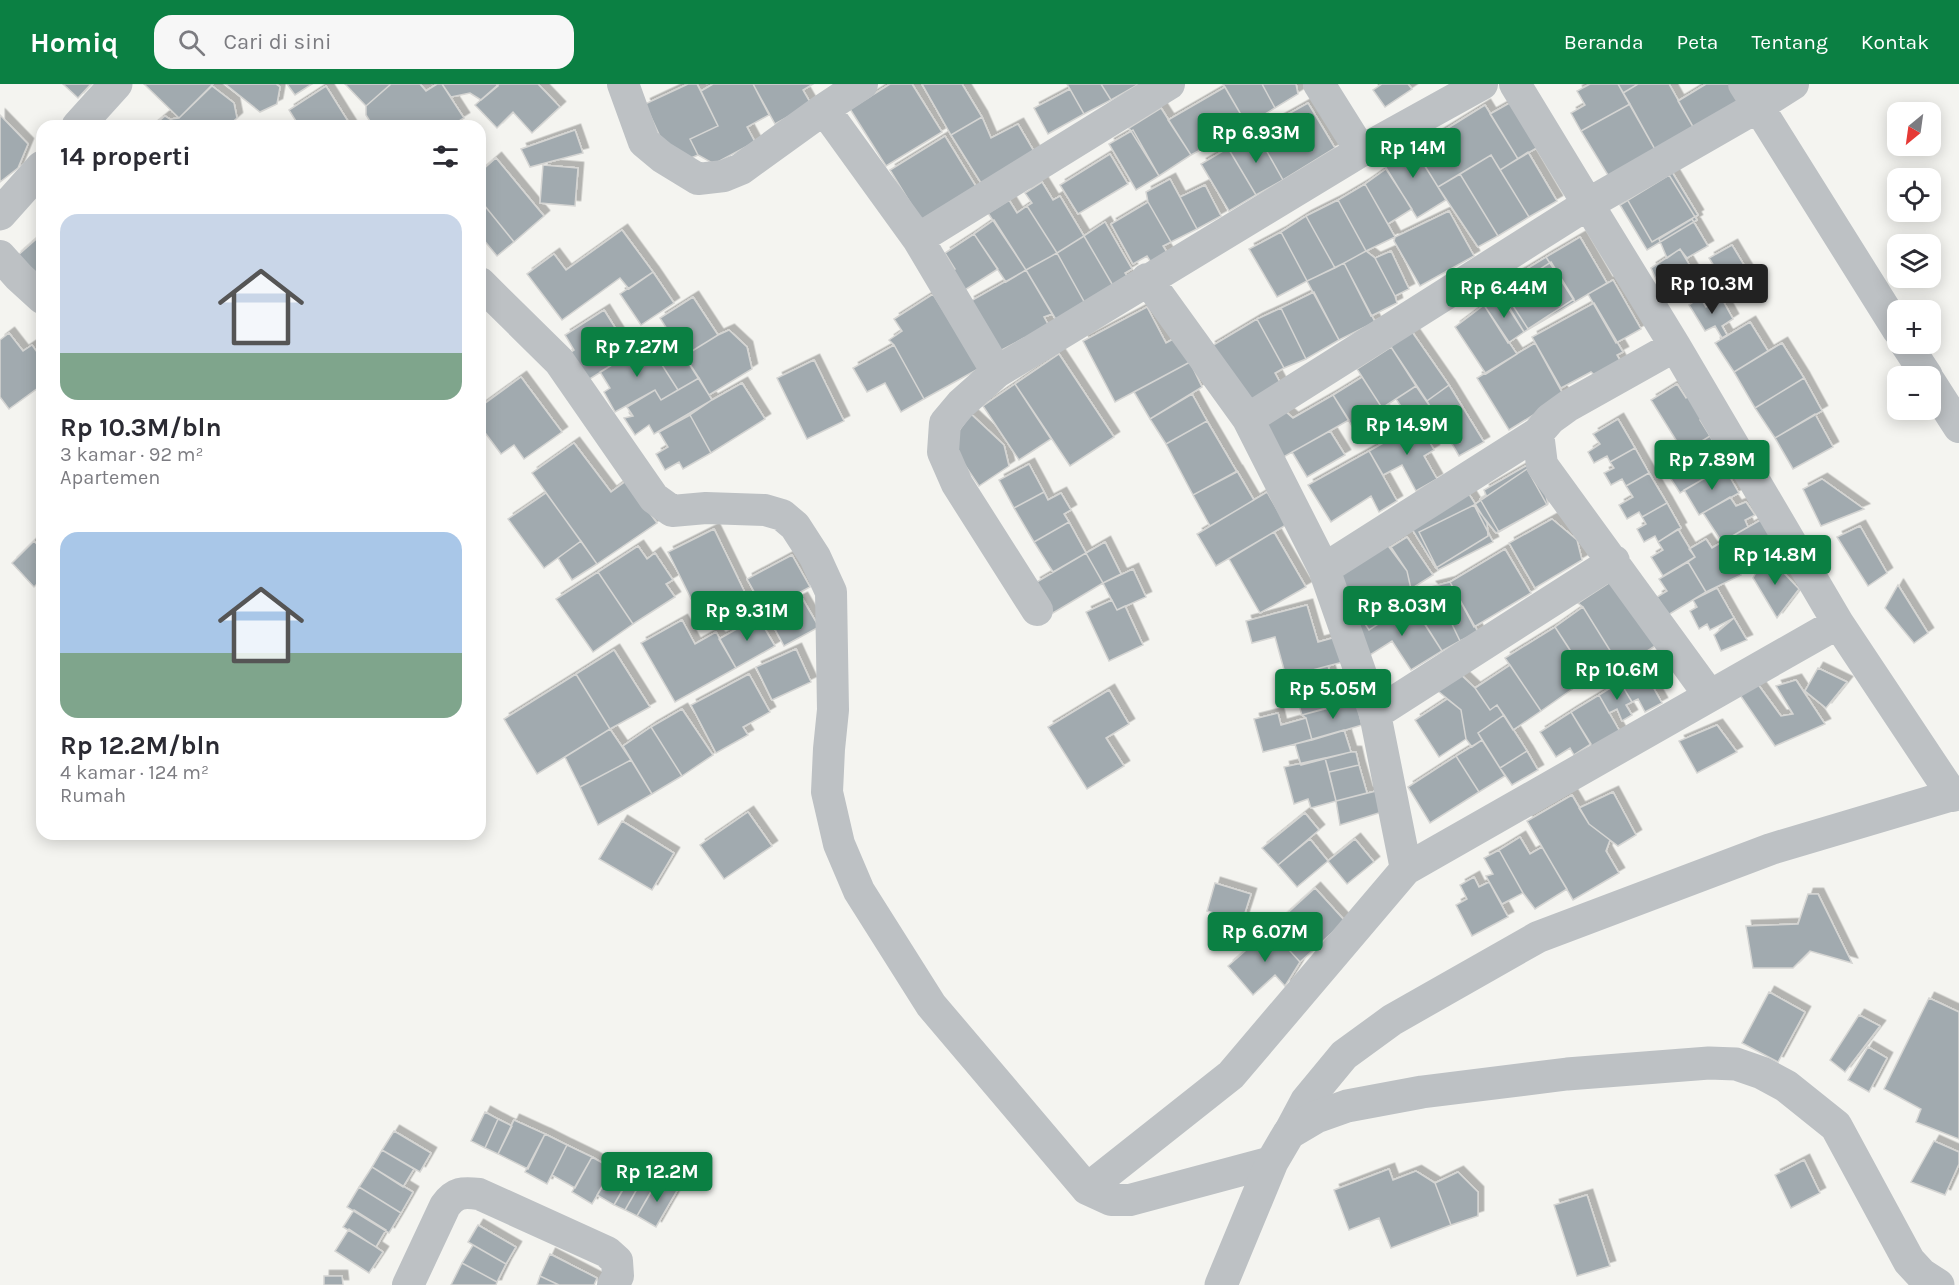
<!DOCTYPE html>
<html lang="id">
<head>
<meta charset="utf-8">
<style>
  body { margin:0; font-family:Karla,sans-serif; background:#f7f7f7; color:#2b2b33; height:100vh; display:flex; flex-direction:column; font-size:22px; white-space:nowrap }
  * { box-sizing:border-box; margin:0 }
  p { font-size:20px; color:#7c7c81 }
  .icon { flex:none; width:33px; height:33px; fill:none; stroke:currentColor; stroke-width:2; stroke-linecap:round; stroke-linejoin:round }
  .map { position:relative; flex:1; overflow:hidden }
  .details { position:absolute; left:36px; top:36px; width:450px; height:720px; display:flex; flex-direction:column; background:#fff; border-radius:18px; box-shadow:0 3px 15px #0003 }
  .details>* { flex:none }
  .needle { width:39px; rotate:209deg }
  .fabs { position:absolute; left:1887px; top:18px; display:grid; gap:12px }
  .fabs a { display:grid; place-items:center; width:54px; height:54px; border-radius:12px; background:#fff; box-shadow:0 3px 15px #0003; font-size:30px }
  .price { position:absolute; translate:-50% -51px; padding:0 14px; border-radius:6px; background:#0b8043; color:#fff; font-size:20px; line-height:39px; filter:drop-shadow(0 2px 3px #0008) }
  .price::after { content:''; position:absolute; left:50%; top:36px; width:18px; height:14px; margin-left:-9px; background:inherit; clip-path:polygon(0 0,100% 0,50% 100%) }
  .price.selected { background:#222; color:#fff }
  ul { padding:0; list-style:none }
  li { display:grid; align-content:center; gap:12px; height:318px; padding:0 24px }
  li span { display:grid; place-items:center; height:186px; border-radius:18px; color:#555 }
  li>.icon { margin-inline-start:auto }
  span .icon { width:108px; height:108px; fill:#fffc; stroke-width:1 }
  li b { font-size:26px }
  h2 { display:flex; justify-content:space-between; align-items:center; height:72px; padding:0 24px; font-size:26px }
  header { display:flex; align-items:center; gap:36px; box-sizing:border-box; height:84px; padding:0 30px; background:#0b8043; color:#fff }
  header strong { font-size:28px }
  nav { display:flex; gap:33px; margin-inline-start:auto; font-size:21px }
  .search { width:420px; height:54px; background:#f7f7f7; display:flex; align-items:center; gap:15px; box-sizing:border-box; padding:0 21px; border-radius:18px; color:#7c7c81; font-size:22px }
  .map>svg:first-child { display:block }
  .building { fill:#a1aaaf; stroke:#d5d5d3; stroke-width:1.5; filter:url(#shadow) }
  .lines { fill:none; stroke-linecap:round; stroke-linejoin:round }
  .minor { stroke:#bdc1c4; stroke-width:32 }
  .tertiary { stroke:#bdc1c4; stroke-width:33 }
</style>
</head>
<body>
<header>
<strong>Homiq</strong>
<div class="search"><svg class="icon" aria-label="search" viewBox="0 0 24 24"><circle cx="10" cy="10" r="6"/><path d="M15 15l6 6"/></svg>Cari di sini</div>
<nav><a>Beranda</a><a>Peta</a><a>Tentang</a><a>Kontak</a></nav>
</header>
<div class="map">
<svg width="1959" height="1201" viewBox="0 0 1959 1201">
  <defs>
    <filter id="shadow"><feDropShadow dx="5.5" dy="-5.5" stdDeviation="0" flood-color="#0004"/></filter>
  </defs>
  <rect width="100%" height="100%" fill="#f4f4f0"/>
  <path class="building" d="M63 0H91L78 14Z
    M144 0H213L179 34Z
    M225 0H276L280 3 277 20 260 28Z
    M287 0H312L295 11Z
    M345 0H391L366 22Z
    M391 0H420L426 7 437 0H442L464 34 451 42H373L366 31V22Z
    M442 0H496L498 2 481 16 470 9 451 13Z
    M499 0H538L560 23 532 49 513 28 497 44 475 21Z
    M688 0H697L718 42 690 55 698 71 684 77 664 61 645 20Z
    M713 0H753L769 31 747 43 755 58 714 80 698 71 690 55 718 42 701 7Z
    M753 0H813L803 6 811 20 775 40Z
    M890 0H912L942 48 886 82 850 25Z
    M922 0H962L982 33 951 51Z
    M1067 0H1101L1111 16 1084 30Z
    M1101 0H1139L1111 16Z
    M1223 0H1262L1275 24 1247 41Z
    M1262 0H1296L1298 10 1275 24Z
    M1382 0H1408L1412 5 1385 23 1373 6Z
    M1590 0H1618L1630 20 1581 47 1571 29 1585 21 1577 7Z
    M1618 0H1638L1623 9Z
    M1638 0H1669L1696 48 1657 69 1623 9Z
    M1706 0H1731L1742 19 1696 48 1678 17Z
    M212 2 234 19 237 34 228 42H180L170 35 179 34Z
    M326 2 351 42H299L289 26Z
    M1225 3 1247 41 1191 71 1168 36Z
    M1070 5 1084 30 1048 50 1034 24Z
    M1513 17 1540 62 1518 75 1490 30Z
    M1308 19 1335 64 1283 96 1256 48Z
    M1630 20 1657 69 1611 96 1581 47Z
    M1485 21 1518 75 1500 86 1491 71 1438 103 1414 65Z
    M1161 24 1191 71 1159 92 1129 44Z
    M0 31 28 60 18 84 0 98Z
    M165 32 170 35 180 42H153Z
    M982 33 991 54 1018 40 1035 69 981 99 951 51Z
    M575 46 583 69 530 83 521 65Z
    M1133 46 1159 92 1136 106 1109 60Z
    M1256 48 1283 96 1256 111 1228 64Z
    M945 52 977 104 922 138 890 86Z
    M1409 56 1446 116 1417 134 1380 74Z
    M1228 64 1256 111 1229 127 1201 80Z
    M1528 68 1557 117 1529 133 1500 86Z
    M1110 70 1128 100 1078 130 1060 101Z
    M1491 71 1529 133 1498 152 1460 90Z
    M496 74 544 132 514 158 480 116V88Z
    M543 81 578 84 575 122 540 119Z
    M1669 83 1698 131 1652 158 1624 110Z
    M1386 85 1412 125 1388 140 1365 100Z
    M1460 90 1498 152 1478 163 1438 103Z
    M1669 91 1697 136 1647 166 1620 121Z
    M1170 95 1197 145 1171 158 1148 118 1146 108Z
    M1042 98 1053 116 1060 112 1084 152 1057 169 1027 122 1032 119 1025 109Z
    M1365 100 1395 153 1366 167 1338 116Z
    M1205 101 1221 132 1197 145 1180 113Z
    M480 116 514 158 497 172 483 155 480 157Z
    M1009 116 1017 129 1027 122 1057 169 1026 186 988 129Z
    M1338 116 1366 167 1335 184 1306 132Z
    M1148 118 1171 158 1163 162 1172 176 1156 186 1147 172 1133 180 1111 140Z
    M1449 127 1474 172 1420 202 1394 157 1395 153Z
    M1306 132 1335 184 1307 197 1281 148Z
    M1692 135 1708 162 1687 174 1680 165 1667 174 1659 155Z
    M994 136 1026 186 1006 198 974 150Z
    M1105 138 1132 185 1125 189 1131 197 1115 205 1084 152Z
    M622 146 653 188 629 205 620 194 562 236 527 190 554 170 566 186Z
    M1281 148 1307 197 1277 213 1249 165Z
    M42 150V194L16 173Z
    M974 150 998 185 960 209 947 190 955 185 945 169Z
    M1084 152 1115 205 1086 221 1057 169Z
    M1580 153 1607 199 1575 218 1546 173Z
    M1732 161 1753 196 1706 223 1692 201 1716 185 1709 174Z
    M1680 165 1699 197 1672 211 1662 192 1656 195 1651 184Z
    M1366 167 1375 174 1395 212 1397 219 1371 232 1344 179Z
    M1391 167 1409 205 1395 212 1375 174Z
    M1057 169 1086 221 1058 239 1026 186Z
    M1546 173 1575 218 1524 248 1497 203Z
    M1551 178 1574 215 1528 245 1504 208Z
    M1344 179 1375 238 1339 256 1307 197Z
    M1026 186 1052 230 1044 233 1053 249 1024 254 998 268 969 218Z
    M653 188 674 219 641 241 620 210Z
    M1613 196 1641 245 1616 259 1588 210Z
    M1314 208 1339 256 1306 275 1281 224Z
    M933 210 980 284 924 315 894 261 889 256 902 247 894 235Z
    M1500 211 1524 248 1508 259 1484 221Z
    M693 213 718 251 684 272 660 234Z
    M1701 213 1706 223 1722 215 1733 235 1722 242 1727 251 1722 254 1715 242 1705 247 1689 221Z
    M1594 219 1623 268 1617 271 1624 283 1600 296 1591 288 1561 304 1532 253Z
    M1484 221 1517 270 1486 290 1455 243Z
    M1147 223 1166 259 1177 253 1190 278 1115 318 1083 257Z
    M1281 224 1306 275 1284 284 1257 235Z
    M604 226 631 269 585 298 567 271 574 266 565 251Z
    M1257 235 1284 284 1275 289 1282 302 1245 323 1210 263Z
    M1750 238 1768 267 1734 288 1715 259Z
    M1408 242 1449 301 1427 317 1391 263Z
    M729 246 747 263 752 285 709 311 684 272 718 251Z
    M668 247 699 294 678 306 648 259Z
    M9 249 23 267 32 261 42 275V287L40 288 42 291V301L9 325 0 313V256Z
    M648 259 678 306 661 316 655 306 615 328 604 308 610 304 600 288Z
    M1535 259 1564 312 1509 346 1477 294Z
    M1782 259 1804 294 1755 324 1734 288Z
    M894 261 924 315 901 328 885 299 867 308 853 284Z
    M1391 263 1416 302 1382 324 1357 285Z
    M1059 270 1114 353 1070 382 1015 300Z
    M814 276 844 337 807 355 777 294Z
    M1190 278 1202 303 1150 335 1134 308Z
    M521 293 562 348 524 375 514 361 501 370 480 342V323Z
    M1362 293 1388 333 1358 352 1333 311Z
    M699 294 712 316 654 350 649 341 635 351 624 334 633 332 627 323 655 306 661 316Z
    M1804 294 1822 327 1775 354 1755 324Z
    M742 299 765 335 711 369 690 331 712 316Z
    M1015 300 1051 355 1019 376 983 322Z
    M1677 300 1686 314 1690 311 1707 331 1700 336 1710 352 1684 369 1651 316Z
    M1449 301 1484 358 1459 372 1427 317Z
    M1416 302 1431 324 1411 337 1396 315Z
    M1192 310 1207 337 1166 360 1150 335Z
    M1333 311 1349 336 1280 375 1261 341 1286 328 1293 334Z
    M971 330 1004 361 1009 382 979 402 950 359Z
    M1815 330 1833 363 1793 385 1775 354Z
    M690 331 711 369 683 385 679 378 665 386 656 370 668 363 659 348Z
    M1618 335 1635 364 1610 378 1607 372 1594 379 1588 368 1600 360 1593 350Z
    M1207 337 1237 388 1193 411 1166 360Z
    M1419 339 1434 366 1424 372 1437 395 1416 407 1402 381 1383 391 1369 367Z
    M1330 347 1345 371 1307 393 1292 368Z
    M1710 352 1727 381 1680 409 1662 381Z
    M574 359 611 408 626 397 657 439 597 480 532 389Z
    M1635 364 1649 389 1626 402 1622 395 1611 401 1604 389 1614 384 1610 378Z
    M1369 367 1397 417 1379 428 1371 412 1331 438 1308 401Z
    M1531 379 1543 400 1548 420 1499 448 1480 415 1486 411 1484 406Z
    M1029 380 1044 408 1014 424 999 396Z
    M1724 383 1739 409 1699 431 1684 406Z
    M1527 385 1547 421 1496 449 1474 421Z
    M1237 387 1254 416 1210 442 1193 411Z
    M1649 389 1667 419 1642 433 1639 428 1627 435 1619 421 1633 413 1626 402Z
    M1822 395 1864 425 1821 442 1803 405Z
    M1044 408 1048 416 1061 409 1071 426 1064 430 1069 438 1034 458 1014 424Z
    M1267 408 1286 441 1216 482 1197 450Z
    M546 409 581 457 544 484 508 435Z
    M1469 410 1487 439 1488 452 1436 484 1412 445Z
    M1730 413 1736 422 1746 418 1755 431 1745 436 1748 443 1722 458 1703 429Z
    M1667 419 1681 444 1658 458 1655 452 1644 458 1637 445 1646 440 1642 433Z
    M1474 421 1493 458 1438 486 1419 448Z
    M1764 434 1773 450 1759 457 1766 470 1738 485 1722 458Z
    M1552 435 1577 456 1582 476 1535 504 1509 459Z
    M1069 438 1086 469 1053 488 1034 458Z
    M1860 442 1887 489 1868 502 1837 453Z
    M714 445 747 513 701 535 668 468Z
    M1678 445 1695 473 1663 492 1651 473 1663 466 1658 458Z
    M1274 448 1306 503 1260 529 1229 475Z
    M1407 453 1433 491 1411 505 1407 487 1391 463Z
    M1383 455 1407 487 1411 505V519L1369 546 1332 491Z
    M1706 455 1712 464 1722 458 1741 491 1706 508 1688 478 1695 473 1689 465Z
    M34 457 42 466V495L34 503 12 479Z
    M581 457 597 480 572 496 558 474Z
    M1105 458 1121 490 1103 499 1086 469Z
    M638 462 647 475 655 469 673 496 666 500 675 513 633 540 598 488Z
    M1505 465 1531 509 1474 543 1450 498Z
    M1086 469 1103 499 1053 529 1035 499Z
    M1766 470 1799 505 1777 534 1753 494Z
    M792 471 810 503 765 527 747 495Z
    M1688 478 1706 508 1668 531 1657 513 1667 507 1659 495Z
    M1133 485 1146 513 1117 526 1103 499Z
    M598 488 633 540 593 568 556 515Z
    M1618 493 1655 562 1621 584 1583 523 1578 519Z
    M1450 498 1478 548 1460 557 1437 509 1431 503Z
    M1898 501 1928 549 1914 559 1885 524Z
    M1717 504 1734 534 1710 546 1707 540 1699 545 1690 527 1697 523 1693 516Z
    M1437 509 1460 557 1442 567 1413 521Z
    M802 514 819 543 784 562 768 532Z
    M1112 516 1117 526 1125 522 1143 561 1109 577 1086 528Z
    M1411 519 1442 567 1411 586 1392 557 1370 571 1353 544 1364 538 1369 546Z
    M1307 521 1318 558 1336 553 1343 578 1286 593 1275 553 1252 559 1246 537Z
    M1583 523 1621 584 1593 601 1555 543Z
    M758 533 775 562 736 584 719 555Z
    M1734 534 1747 556 1721 567 1714 551Z
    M682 536 695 560 716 548 736 584 675 618 641 559Z
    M1555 543 1588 594 1541 627 1505 574Z
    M796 565 811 598 772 616 756 583Z
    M614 566 650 623 610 645 576 590Z
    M1651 579 1662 598 1653 603 1662 619 1645 628 1638 615 1632 618 1620 598Z
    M1510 581 1541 627 1513 646 1497 621 1490 626 1475 604Z
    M1328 582 1340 620 1302 631 1290 592Z
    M1818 584 1847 598 1826 624 1805 607Z
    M1459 589 1475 604 1490 626 1497 621 1504 631 1478 649 1482 656 1472 663 1466 655 1461 626 1433 603Z
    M576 590 610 645 537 690 504 635Z
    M749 590 770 628 743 643 748 651 716 669 691 621Z
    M1796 596 1825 640 1775 662 1738 608 1757 599 1781 632 1793 630 1776 602Z
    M1620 598 1632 618 1626 621 1632 631 1622 637 1617 625 1609 629 1599 611Z
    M1109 606 1129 640 1106 654 1124 682 1087 705 1048 643Z
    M1599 611 1623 653 1595 668 1571 628Z
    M1447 615 1461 626 1466 655 1439 673 1415 636Z
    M1356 617 1362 641 1312 656 1306 634 1302 631Z
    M682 625 713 671 682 692 651 643Z
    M1571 628 1591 660 1574 671 1570 664 1556 673 1540 648Z
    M1278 629 1281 641 1306 634 1312 656 1263 668 1254 635Z
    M1504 631 1527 667 1500 684 1478 649Z
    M1717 641 1737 668 1697 689 1679 657Z
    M651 643 682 692 652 710 623 662Z
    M610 645 631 676 580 703 565 673Z
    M1344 646 1351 668 1301 681 1295 660Z
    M1482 656 1505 692 1479 708 1456 672Z
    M1527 667 1538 686 1512 701 1500 684Z
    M1351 668H1356L1359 681 1329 688 1325 674Z
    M1456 672 1479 708 1430 739 1408 703Z
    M1325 674 1336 717 1311 724 1308 715 1294 720 1284 683Z
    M631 676 652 710 598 741 580 703Z
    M1359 681 1367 709 1336 717 1329 688Z
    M1376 707 1382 728 1340 741 1336 717Z
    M1613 708 1636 751 1618 762 1589 740 1579 724Z
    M1572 711 1589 740 1610 756 1606 767 1619 789 1573 816 1527 737Z
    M748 728 772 762 724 795 700 761Z
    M1305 729 1319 746 1278 781 1262 764Z
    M622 737 674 769 652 806 599 775Z
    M1520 753 1530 770 1542 763 1567 805 1535 825 1523 809 1499 766Z
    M1310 755 1328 777 1297 803 1278 781Z
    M1355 755 1374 778 1347 800 1328 777Z
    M1499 766 1523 809 1502 820 1486 792 1493 790 1484 774Z
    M1474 793 1479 803 1489 798 1508 833 1472 852 1456 821 1467 815 1460 801Z
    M1215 799 1251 810 1242 838 1207 827Z
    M1315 804 1345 837 1300 878 1270 845Z
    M1808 810H1818L1852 879 1810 867 1793 884H1753L1746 842 1798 840Z
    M1270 845 1300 878 1285 902 1275 891 1253 911 1228 882Z
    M1769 908 1805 928 1778 978 1742 959Z
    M1929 914 1959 928V1055L1916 1038 1921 1025 1884 1005Z
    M1859 931 1880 942 1845 988 1830 976Z
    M1868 963 1887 974 1869 1008 1848 996Z
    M485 1028 498 1035 485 1064 471 1057Z
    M498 1035 512 1042 498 1070 485 1064Z
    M514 1036 545 1050 528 1085 498 1070Z
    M394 1047 431 1069 420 1088 382 1066Z
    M545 1050 567 1061 547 1100 525 1088Z
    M1934 1057 1959 1068V1080L1945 1111 1911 1098Z
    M567 1061 592 1073 575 1104 552 1091Z
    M382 1066 414 1085 403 1103 372 1083Z
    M592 1073 613 1085 592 1120 572 1108Z
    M1804 1076 1820 1109 1791 1124 1775 1091Z
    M372 1083 413 1108 401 1129 359 1103Z
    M1389 1085 1393 1096 1416 1087 1435 1099 1451 1141 1391 1164 1379 1134 1349 1146 1334 1106Z
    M1458 1088 1478 1108V1132L1451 1141 1435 1099Z
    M610 1089 627 1099 614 1121 597 1111Z
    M629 1094 640 1100 625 1126 614 1121Z
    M658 1095 678 1105 656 1143 637 1132Z
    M642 1096 654 1103 637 1132 625 1126Z
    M359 1103 401 1129 389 1149 347 1123Z
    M1587 1111 1610 1182 1577 1192 1554 1121Z
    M354 1126 386 1146 376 1163 343 1143Z
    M478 1141 516 1163 506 1180 468 1158Z
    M349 1145 383 1168 369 1189 335 1167Z
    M473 1161 506 1180 497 1198 462 1179Z
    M550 1170 597 1194 594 1201H559L540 1192Z
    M462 1179 497 1198 496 1201H451Z
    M324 1192H342L343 1201H324Z
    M540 1192 559 1201H537Z"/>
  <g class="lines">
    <path class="minor" d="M623 0 644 58 662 73 698 95 724 92 741 85 824 25 862 0
      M1319 0 1361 67 1482 0
      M1515 0 1588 120 1757 23 1793 0
      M1744 0 1898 246
      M824 25 918 155 1169 0
      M918 155 997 288
      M0 172 19 193 42 214
      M480 199 559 277 654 414 672 427 706 424 765 426 782 431 795 442 815 473 831 508 833 626 829 665 827 708 839 760 859 807 931 921 1087 1105 1111 1116H1130L1272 1078
      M1906 260 1927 292
      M1675 262 1568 322 1550 335 1538 349 1542 381 1710 612
      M1930 298 1959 343
      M1248 335 1588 120 1675 262 1838 539
      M1324 485 1538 349
      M1037 526 957 400 943 368 945 339 961 320 997 288 1361 67
      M1375 630 1614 477
      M1406 785 1838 539 1953 712
      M1289 1049 1306 1017 1344 971 1392 936 1538 853 1771 765 1959 709
      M1087 1105 1231 991 1406 785 1375 630 1324 485 1248 335 1147 195
      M408 1201 445 1122C455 1108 463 1108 479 1110L607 1168 617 1177 618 1192 613 1201"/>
    <path class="tertiary" d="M78 42 116 0
      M0 130 42 83
      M1221 1201 1272 1078 1289 1049 1316 1033 1347 1022 1422 1008 1567 990 1709 979 1736 980 1762 989 1786 1002 1836 1042 1909 1177 1921 1190 1938 1201"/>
  </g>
</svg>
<div class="fabs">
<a><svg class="needle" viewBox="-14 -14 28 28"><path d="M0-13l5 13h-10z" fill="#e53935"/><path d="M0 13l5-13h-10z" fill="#7c7c81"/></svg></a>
<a><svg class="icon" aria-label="locate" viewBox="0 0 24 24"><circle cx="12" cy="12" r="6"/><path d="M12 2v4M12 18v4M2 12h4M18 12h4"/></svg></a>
<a><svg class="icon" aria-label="layers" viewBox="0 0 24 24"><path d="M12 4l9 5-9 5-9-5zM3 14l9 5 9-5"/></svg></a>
<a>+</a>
<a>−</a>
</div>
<b class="price" style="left:1256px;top:80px">Rp 6.93M</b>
<b class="price" style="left:1413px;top:95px">Rp 14M</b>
<b class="price selected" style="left:1712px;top:231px">Rp 10.3M</b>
<b class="price" style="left:1504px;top:235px">Rp 6.44M</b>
<b class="price" style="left:637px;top:294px">Rp 7.27M</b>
<b class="price" style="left:1407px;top:372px">Rp 14.9M</b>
<b class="price" style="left:1712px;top:407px">Rp 7.89M</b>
<b class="price" style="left:1775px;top:502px">Rp 14.8M</b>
<b class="price" style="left:1402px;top:553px">Rp 8.03M</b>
<b class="price" style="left:747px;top:558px">Rp 9.31M</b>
<b class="price" style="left:1617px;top:617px">Rp 10.6M</b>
<b class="price" style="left:1333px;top:636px">Rp 5.05M</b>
<b class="price" style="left:1265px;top:879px">Rp 6.07M</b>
<b class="price" style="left:657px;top:1119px">Rp 12.2M</b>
<section class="details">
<h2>14 properti<svg class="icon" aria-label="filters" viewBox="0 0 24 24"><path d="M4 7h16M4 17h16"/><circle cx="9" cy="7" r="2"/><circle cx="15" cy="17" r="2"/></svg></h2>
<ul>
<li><span style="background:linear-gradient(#c9d6e8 75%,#7fa58c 0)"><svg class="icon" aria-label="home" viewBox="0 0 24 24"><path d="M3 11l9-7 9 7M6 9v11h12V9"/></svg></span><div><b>Rp 10.3M/bln</b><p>3 kamar · 92 m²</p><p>Apartemen</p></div></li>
<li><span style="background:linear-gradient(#a9c7e8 65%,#7fa58c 0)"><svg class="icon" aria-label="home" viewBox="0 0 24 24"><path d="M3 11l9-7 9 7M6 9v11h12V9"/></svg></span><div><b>Rp 12.2M/bln</b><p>4 kamar · 124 m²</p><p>Rumah</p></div></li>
</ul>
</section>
</div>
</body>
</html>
